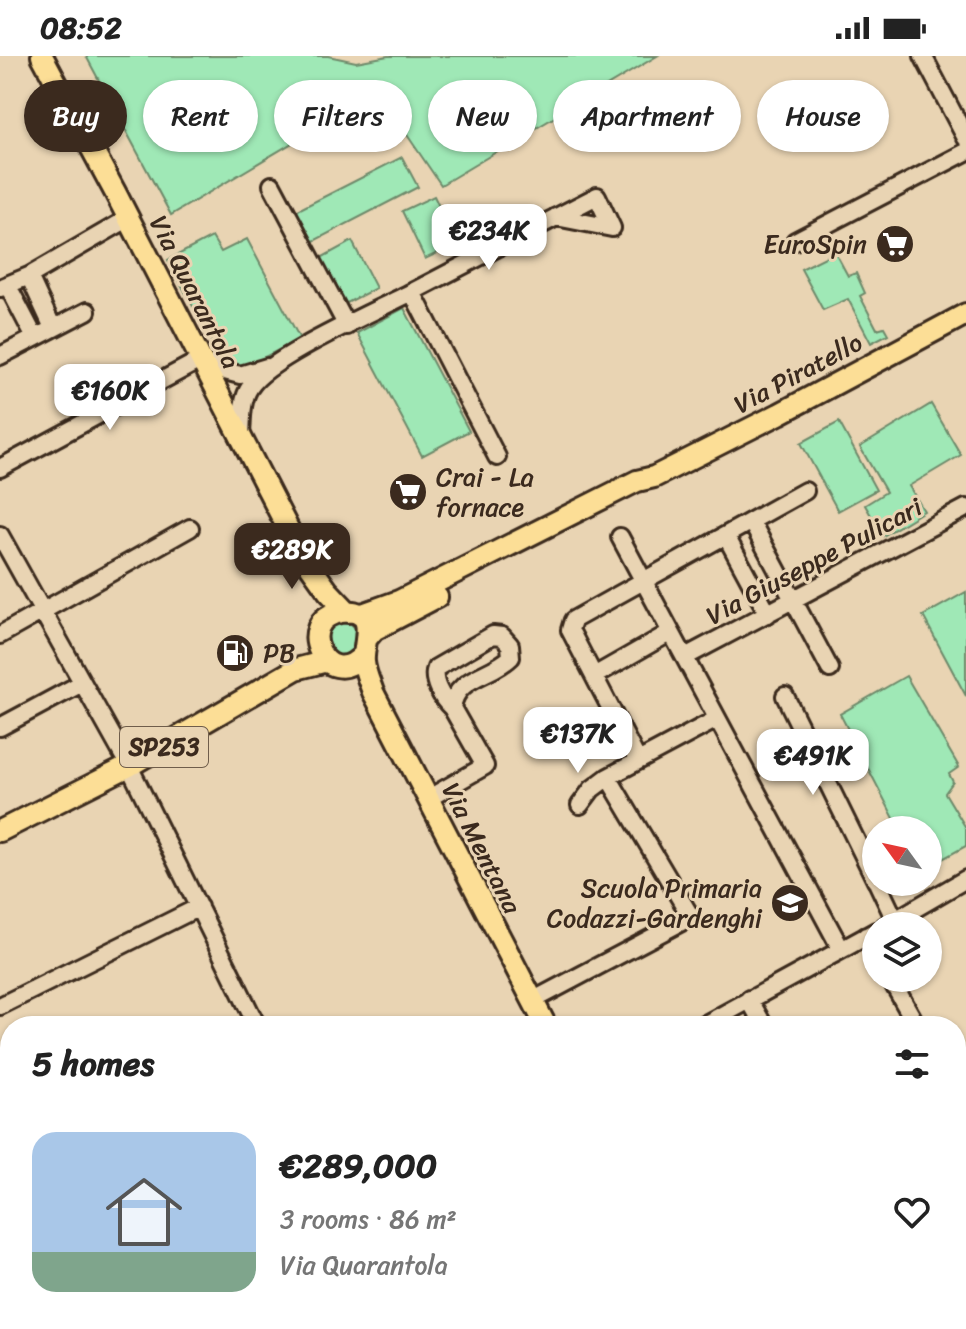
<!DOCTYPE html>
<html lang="en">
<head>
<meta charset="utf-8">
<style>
  body { margin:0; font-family:Sriracha,sans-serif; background:#f2f2f2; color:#222; height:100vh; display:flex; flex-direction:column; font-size:30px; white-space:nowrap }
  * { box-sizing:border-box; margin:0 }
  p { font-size:26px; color:#767676 }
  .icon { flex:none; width:44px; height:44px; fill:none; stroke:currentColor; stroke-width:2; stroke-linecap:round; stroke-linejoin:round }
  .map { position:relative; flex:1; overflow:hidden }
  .panel { position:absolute; left:0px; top:960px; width:966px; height:314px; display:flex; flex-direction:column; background:#fff; border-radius:32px 32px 0 0; box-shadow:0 2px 6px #0004 }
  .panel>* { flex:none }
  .top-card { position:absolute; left:24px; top:24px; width:918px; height:72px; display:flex; gap:16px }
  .needle { width:52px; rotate:303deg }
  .fabs { position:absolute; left:862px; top:760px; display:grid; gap:16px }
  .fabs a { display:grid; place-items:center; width:80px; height:80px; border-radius:50%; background:#fff; box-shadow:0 2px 6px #0004; font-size:40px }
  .price { position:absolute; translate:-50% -68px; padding:0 18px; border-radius:16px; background:#fff; color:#222; font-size:26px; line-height:52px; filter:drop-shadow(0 2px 4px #0008) }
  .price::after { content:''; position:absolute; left:50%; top:48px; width:24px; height:18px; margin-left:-12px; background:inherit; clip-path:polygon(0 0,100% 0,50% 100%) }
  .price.on { background:#3b2a1e; color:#fff }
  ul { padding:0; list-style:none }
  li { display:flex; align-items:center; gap:24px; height:200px; padding:0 32px }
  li+li { border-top:2px solid #e0e0e0 }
  li span { display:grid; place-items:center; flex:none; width:224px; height:160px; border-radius:24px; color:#555 }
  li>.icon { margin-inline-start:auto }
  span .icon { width:96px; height:96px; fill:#fffc; stroke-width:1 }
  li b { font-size:34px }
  h2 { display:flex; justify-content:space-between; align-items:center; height:96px; padding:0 32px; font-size:34px }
  .pill { padding:0 28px; border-radius:36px; background:#fff; box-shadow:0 2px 6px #0004; font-size:28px; line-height:72px }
  .pill.on { background:#3b2a1e; color:#fff }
  .status { display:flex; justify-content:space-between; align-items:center; height:56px; padding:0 40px; background:#fff; direction:ltr }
  .status svg { height:22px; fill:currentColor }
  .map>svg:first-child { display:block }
  .built { fill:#e4ccc3 }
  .green { fill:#9fe8b6; stroke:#6d896a; stroke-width:2 }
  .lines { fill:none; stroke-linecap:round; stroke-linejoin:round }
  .minor-casing { stroke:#3b2a1e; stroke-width:22 }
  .major-casing { stroke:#3b2a1e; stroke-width:26 }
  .minor { stroke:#e9d4b3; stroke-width:16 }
  .major { stroke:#fcde96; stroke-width:20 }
  .labels { text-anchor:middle; stroke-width:6; stroke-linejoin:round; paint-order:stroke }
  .shield { fill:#e9d4b3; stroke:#6f5d4b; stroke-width:2 }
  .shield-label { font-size:24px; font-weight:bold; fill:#3b2a1e }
  .poi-label { font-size:26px; fill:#3b2a1e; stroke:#e9d4b3; text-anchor:end }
  .street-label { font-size:26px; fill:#3b2a1e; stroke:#e9d4b3 }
</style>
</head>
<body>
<div class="status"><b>08:52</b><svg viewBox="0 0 49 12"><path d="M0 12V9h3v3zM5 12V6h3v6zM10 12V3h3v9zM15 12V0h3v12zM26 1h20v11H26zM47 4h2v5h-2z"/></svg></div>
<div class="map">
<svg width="966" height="1273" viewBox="0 0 966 1273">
  <rect width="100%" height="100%" fill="#e9d4b3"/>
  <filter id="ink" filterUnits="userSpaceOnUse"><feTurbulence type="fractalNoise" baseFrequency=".0125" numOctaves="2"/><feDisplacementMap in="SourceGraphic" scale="16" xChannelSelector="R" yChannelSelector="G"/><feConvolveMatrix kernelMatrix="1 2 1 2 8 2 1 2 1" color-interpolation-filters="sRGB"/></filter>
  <g filter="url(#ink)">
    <path class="built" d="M166 1264H390L395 1273H149Z"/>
    <path class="green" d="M86 0H328L356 6 388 0H657L441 129 378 36 171 159Z
      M402 101 418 131 312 186 296 155Z
      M434 140 457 188 425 203 402 155Z
      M212 181 221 196 247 183 300 283 257 305 235 311 226 307 218 297 168 204Z
      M352 185 376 232 345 248 321 202Z
      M835 196 848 220 856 217 865 237 860 240 877 273 884 271 888 278 871 287 848 243 823 254 801 213Z
      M404 252 469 375 422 400 357 277Z
      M931 348 961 399 909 430 924 455 883 480 865 449 886 436 860 391Z
      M839 366 876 434 838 455 801 387Z
      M966 536V640L923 560Z
      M339 564 349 566 357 574 355 599 331 604 320 578Z
      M906 620 959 711 949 718 953 726 945 737 966 772V790L928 811V774H900L840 658Z"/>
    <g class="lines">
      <g class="minor-casing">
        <path id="minor" d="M923 0 966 82
          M272 129 347 270
          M795 185 966 96
          M29 220 53 272
          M8 230 35 282
          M0 232 29 220 129 162
          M412 236 597 140 612 172 556 161
          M0 300 87 255
          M241 380C242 364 241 344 250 331 269 301 376 255 412 236L497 401
          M0 412 200 304 217 313 240 319 267 311
          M751 465 830 613
          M0 479 124 701
          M726 480 768 558
          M620 481 841 893
          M0 579 190 472
          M685 601 966 452
          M594 620 671 576
          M785 640 876 825
          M0 671 82 627
          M638 705 570 574 573 564 805 435
          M129 710 257 970
          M436 738 485 710 452 652C456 620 491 621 511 601L510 589 502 580 493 579 436 612C431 624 442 643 452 652
          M580 749 592 733 608 721 717 663
          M877 826 895 864
          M885 870 966 823
          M866 880 876 897
          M890 922 917 970
          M749 943 764 970
          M532 945 691 861 608 721
          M0 950 199 851
          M702 970 876 875
          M956 1048 966 1043
          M0 1068 10 1063
          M0 1141 10 1159
          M68 1264 73 1273
          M404 1264 408 1273
          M922 1264 927 1273
          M136 1273 152 1264
          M569 1273 586 1264"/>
      </g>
      <g class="major-casing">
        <path id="major" d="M42 0 115 136 300 496 328 535 348 556
          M360 559 399 545 637 425 654 421 779 358 966 258
          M368 581 374 574 437 541
          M363 599C326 639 292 563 341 556 381 551 362 588 364 606 365 617 370 627 373 636L546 970
          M0 775 129 710 296 613 327 605
          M702 1264 707 1273"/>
      </g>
      <use href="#minor" class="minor"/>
      <use href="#major" class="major"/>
    </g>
  </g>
  <defs>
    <g id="supermarket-disc" transform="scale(2)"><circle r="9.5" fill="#3b2a1e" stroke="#e9d4b3"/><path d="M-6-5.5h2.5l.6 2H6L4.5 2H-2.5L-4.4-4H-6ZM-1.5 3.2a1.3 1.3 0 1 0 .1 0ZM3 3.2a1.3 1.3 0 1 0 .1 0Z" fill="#fff"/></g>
    <g id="fuel-disc" transform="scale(2)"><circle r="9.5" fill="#3b2a1e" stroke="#e9d4b3"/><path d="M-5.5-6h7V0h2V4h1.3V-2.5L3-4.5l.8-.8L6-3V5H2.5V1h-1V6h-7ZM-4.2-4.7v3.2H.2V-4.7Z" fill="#fff"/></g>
    <g id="school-disc" transform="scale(2)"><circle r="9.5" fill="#3b2a1e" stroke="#e9d4b3"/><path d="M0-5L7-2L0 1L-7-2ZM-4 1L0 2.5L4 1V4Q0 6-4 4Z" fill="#fff"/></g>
  </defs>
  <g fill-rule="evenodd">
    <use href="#supermarket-disc" x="895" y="188"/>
    <use href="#supermarket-disc" x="408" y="436"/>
    <use href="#fuel-disc" x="235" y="597"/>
    <use href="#school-disc" x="790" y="847"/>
  </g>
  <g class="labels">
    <rect class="shield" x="120" y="671" width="88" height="40" rx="6"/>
    <g class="shield-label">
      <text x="164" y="699">SP253</text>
    </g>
    <g class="poi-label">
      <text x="867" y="197">EuroSpin</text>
      <text x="436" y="430" text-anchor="start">Crai - La<tspan x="436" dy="30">fornace</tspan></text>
      <text x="263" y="606" text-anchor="start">PB</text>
      <text x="762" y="841">Scuola Primaria<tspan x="762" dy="30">Codazzi-Gardenghi</tspan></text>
    </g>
    <g class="street-label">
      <text transform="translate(195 236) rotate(63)" y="9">Via Quarantola</text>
      <text transform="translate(798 317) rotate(-28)" y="9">Via Piratello</text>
      <text transform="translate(814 505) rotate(-28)" y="9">Via Giuseppe Pulicari</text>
      <text transform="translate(482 792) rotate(63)" y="9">Via Mentana</text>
    </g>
  </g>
</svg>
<div class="fabs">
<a><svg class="needle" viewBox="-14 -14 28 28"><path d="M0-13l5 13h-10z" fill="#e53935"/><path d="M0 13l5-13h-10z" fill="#767676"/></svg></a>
<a><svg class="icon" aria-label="layers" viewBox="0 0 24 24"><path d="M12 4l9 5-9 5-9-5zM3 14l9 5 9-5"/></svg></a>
</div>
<b class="price" style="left:489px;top:216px">€234K</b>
<b class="price" style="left:110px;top:376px">€160K</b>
<b class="price on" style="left:292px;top:535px">€289K</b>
<b class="price" style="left:578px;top:719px">€137K</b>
<b class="price" style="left:813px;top:741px">€491K</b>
<div class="top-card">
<a class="pill on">Buy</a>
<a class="pill">Rent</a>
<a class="pill">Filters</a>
<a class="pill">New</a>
<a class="pill">Apartment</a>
<a class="pill">House</a>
</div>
<section class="panel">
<h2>5 homes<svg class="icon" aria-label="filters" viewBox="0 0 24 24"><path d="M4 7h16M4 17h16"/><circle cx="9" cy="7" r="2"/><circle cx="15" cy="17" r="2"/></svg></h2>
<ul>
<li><span style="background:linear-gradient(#a9c7e8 75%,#7fa58c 0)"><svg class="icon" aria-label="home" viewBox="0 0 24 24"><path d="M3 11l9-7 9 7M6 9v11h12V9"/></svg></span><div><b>€289,000</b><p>3 rooms · 86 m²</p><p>Via Quarantola</p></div><svg class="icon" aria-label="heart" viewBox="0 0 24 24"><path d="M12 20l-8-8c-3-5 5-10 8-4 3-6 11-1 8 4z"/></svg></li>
</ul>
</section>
</div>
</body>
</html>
